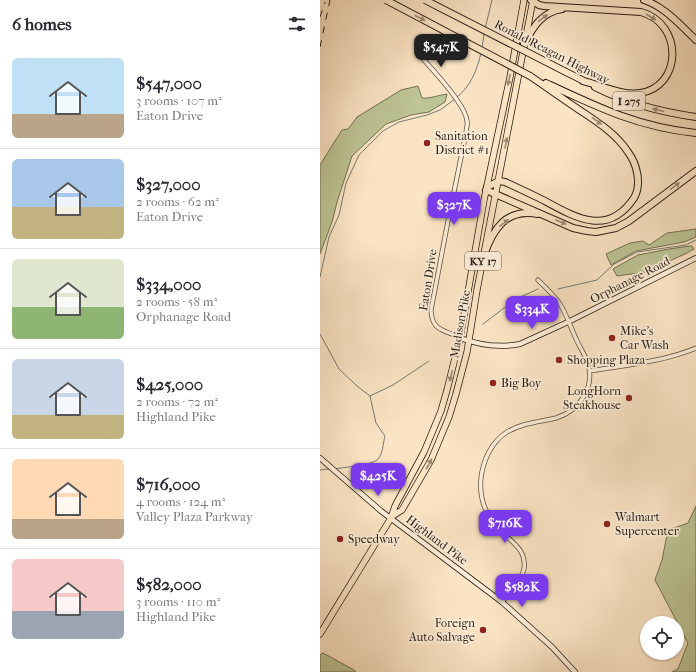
<!DOCTYPE html>
<html lang="en">
<head>
<meta charset="utf-8">
<style>
  body { margin:0; font-family:"IM FELL French Canon",serif; background:#f7f7f7; color:#2b2b33; height:100vh; display:flex; flex-direction:column; font-size:15px; white-space:nowrap }
  * { box-sizing:border-box; margin:0 }
  p { font-size:13px; color:#7c7c81 }
  .icon { flex:none; width:22px; height:22px; fill:none; stroke:currentColor; stroke-width:2; stroke-linecap:round; stroke-linejoin:round }
  .map { position:relative; flex:1; overflow:hidden }
  .drawer { display:flex; flex-direction:column; background:#fff; width:320px }
  .drawer>* { flex:none }
  .buttons { position:absolute; left:320px; top:616px; display:grid; gap:8px }
  .buttons a { display:grid; place-items:center; width:44px; height:44px; border-radius:50%; background:#fff; box-shadow:0 1px 3px #0004; font-size:20px }
  .price { position:absolute; translate:-50% -34px; padding:0 9px; border-radius:8px; background:#7c3aed; color:#fff; font-size:13px; line-height:26px; filter:drop-shadow(0 1px 2px #0008) }
  .price::after { content:''; position:absolute; left:50%; top:24px; width:12px; height:9px; margin-left:-6px; background:inherit; clip-path:polygon(0 0,100% 0,50% 100%) }
  .price.current { background:#222; color:#fff }
  ul { padding:0; list-style:none }
  li { display:flex; align-items:center; gap:12px; height:100px; padding:0 12px }
  li+li { border-top:1px solid #e1e1e2 }
  li span { display:grid; place-items:center; flex:none; width:112px; height:80px; border-radius:6px; color:#555 }
  li>.icon { margin-inline-start:auto }
  span .icon { width:48px; height:48px; fill:#fffc; stroke-width:1 }
  li b { font-size:17px }
  h2 { display:flex; justify-content:space-between; align-items:center; height:48px; padding:0 12px; font-size:17px }
  main { display:flex; flex:1; min-height:0 }
  .map>svg:first-child { display:block }
  .green { fill:#bdc495; stroke:#737054 }
  .lines { fill:none; stroke-linecap:round; stroke-linejoin:round }
  .stream { stroke:#727c79; stroke-width:1 }
  .street-casing { stroke:#5e4f3f; stroke-width:5 }
  .secondary-casing { stroke:#291d13; stroke-width:6 }
  .primary-casing { stroke:#291d13; stroke-width:7 }
  .highway-casing { stroke:#291d13; stroke-width:8 }
  .street { stroke:#fcedd9; stroke-width:3.5 }
  .secondary { stroke:#fcedd9; stroke-width:4.5 }
  .primary { stroke:#fbe4c4; stroke-width:5.5 }
  .highway { stroke:#fbe4c4; stroke-width:6 }
  .rail { stroke:#291d13; stroke-width:1; stroke-dasharray:7 7; stroke-linecap:butt }
  .highway-bridge-casing { stroke:#291d13; stroke-width:8; stroke-linecap:butt }
  .highway-bridge { stroke:#fbe4c4; stroke-width:6 }
  .oneway { fill:#9c8a74 }
  .poi-dot { fill:#8f2418; stroke:#fcedd9; stroke-width:1.5 }
  .labels { text-anchor:middle; stroke-width:3.5; stroke-linejoin:round; paint-order:stroke }
  .shield { fill:#fcedd9; stroke:#685b4e; stroke-width:1 }
  .shield-label { font-size:11px; font-weight:bold; fill:#291d13 }
  .street-label { font-size:12px; fill:#291d13; stroke:#fcedd9 }
  .poi-label { font-size:12px; fill:#291d13; stroke:#fcedd9; text-anchor:start }
</style>
</head>
<body>
<main>
<section class="drawer">
<h2>6 homes<svg class="icon" aria-label="filters" viewBox="0 0 24 24"><path d="M4 7h16M4 17h16"/><circle cx="9" cy="7" r="2"/><circle cx="15" cy="17" r="2"/></svg></h2>
<ul>
<li><span style="background:linear-gradient(#bfe0f5 70%,#b9a48a 0)"><svg class="icon" aria-label="home" viewBox="0 0 24 24"><path d="M3 11l9-7 9 7M6 9v11h12V9"/></svg></span><div><b>$547,000</b><p>3 rooms · 107 m²</p><p>Eaton Drive</p></div></li>
<li><span style="background:linear-gradient(#a9c7e8 60%,#c2b280 0)"><svg class="icon" aria-label="home" viewBox="0 0 24 24"><path d="M3 11l9-7 9 7M6 9v11h12V9"/></svg></span><div><b>$327,000</b><p>2 rooms · 62 m²</p><p>Eaton Drive</p></div></li>
<li><span style="background:linear-gradient(#dfe7d0 60%,#8fb573 0)"><svg class="icon" aria-label="home" viewBox="0 0 24 24"><path d="M3 11l9-7 9 7M6 9v11h12V9"/></svg></span><div><b>$334,000</b><p>2 rooms · 58 m²</p><p>Orphanage Road</p></div></li>
<li><span style="background:linear-gradient(#c9d6e8 70%,#c2b280 0)"><svg class="icon" aria-label="home" viewBox="0 0 24 24"><path d="M3 11l9-7 9 7M6 9v11h12V9"/></svg></span><div><b>$425,000</b><p>2 rooms · 72 m²</p><p>Highland Pike</p></div></li>
<li><span style="background:linear-gradient(#ffd9b3 75%,#b9a48a 0)"><svg class="icon" aria-label="home" viewBox="0 0 24 24"><path d="M3 11l9-7 9 7M6 9v11h12V9"/></svg></span><div><b>$716,000</b><p>4 rooms · 124 m²</p><p>Valley Plaza Parkway</p></div></li>
<li><span style="background:linear-gradient(#f6c9c9 65%,#9aa5b1 0)"><svg class="icon" aria-label="home" viewBox="0 0 24 24"><path d="M3 11l9-7 9 7M6 9v11h12V9"/></svg></span><div><b>$582,000</b><p>3 rooms · 110 m²</p><p>Highland Pike</p></div></li>
</ul>
</section>
<div class="map">
<svg width="376" height="672" viewBox="0 0 376 672">
  <rect width="100%" height="100%" fill="#fbe4c4"/>
  <filter id="stains"><feTurbulence type="fractalNoise" baseFrequency=".005" numOctaves="4"/><feColorMatrix values="0 0 0 0 .2 0 0 0 0 .09 0 0 0 0 .02 0 0 0 .5 -.17"/></filter>
  <radialGradient id="worn" r=".72"><stop offset=".6" stop-color="#630" stop-opacity="0"/><stop offset="1" stop-color="#630" stop-opacity=".3"/></radialGradient>
  <path class="green" d="M98 86 102 98C109 99 119 95 127 94L125 102 109 112 91 115 66 124 32 156 17 202 12 222 0 254V165L22 130 28 129 37 117 81 90Z
    M376 229V237L364 242 316 251 291 265 286 254 310 243 323 241 329 245 347 233Z
    M370 246H372L374 249 367 253 326 272 297 276 293 269 318 255 349 249Z
    M376 506V672H352L358 669 368 643 335 580 342 560 348 530 368 523Z
    M3 653 34 670 36 672H0V655Z"/>
  <g class="lines">
    <path class="stream" d="M165 29 172 0
      M162 48 164 34
      M137 97C151 86 157 70 161 53
      M0 277 9 237 19 215 26 183 39 155 63 131 79 122 107 115 120 110 135 99
      M238 289 277 280 294 264 317 252 366 245 376 240
      M163 324 196 299 218 289
      M0 334 19 369 37 386 50 396 56 423 65 436C63 443 63 455 57 460 49 466 24 467 14 469
      M50 396 73 385 109 361
      M0 470 9 469"/>
    <g class="street-casing">
      <path id="street" d="M103 59C114 71 146 105 147 121 148 125 146 129 146 133L128 221 111 310C112 332 124 329 140 338
        M270 371C306 365 342 362 376 348
        M182 602C189 592 201 582 204 569 207 548 189 541 178 528 165 514 159 497 161 478 163 461 171 442 187 432 202 423 219 422 236 418 259 411 275 388 268 364 266 357 261 349 258 343 252 331 247 315 240 304 234 295 225 287 218 280"/>
    </g>
    <g class="secondary-casing">
      <path id="secondary" d="M140 338C159 345 180 348 200 344L248 322 376 258
        M0 458 61 511 182 602 232 647 255 672"/>
    </g>
    <g class="primary-casing">
      <path id="primary" d="M71 517 82 510 111 460 129 417 136 394 147 352 157 290 213 0
        M0 634 71 518 75 506 104 452 121 411 127 390 140 338 164 200 190 77 204 0"/>
    </g>
    <g class="highway-casing">
      <path id="highway" d="M211 0 219 5 224 6 321 12C364 24 362 87 320 93 303 96 280 85 263 81
        M324 0C345 7 360 25 376 40
        M204 44C213 27 222 12 242 9
        M246 72 266 82
        M226 83C277 107 318 127 376 133
        M275 87C306 103 341 112 376 117
        M167 187 179 181 185 182C198 188 211 194 223 200 256 218 288 237 314 198 322 184 317 164 308 152 295 132 274 120 255 107 240 97 225 86 210 76
        M166 190 253 228 267 231 276 232 296 228 309 221 376 171
        M164 255C173 229 186 208 218 214"/>
    </g>
    <use href="#street" class="street"/>
    <use href="#secondary" class="secondary"/>
    <use href="#primary" class="primary"/>
    <use href="#highway" class="highway"/>
    <path class="rail" d="M0 17 5 2
      M0 47 10 0"/>
    <g class="highway-bridge-casing">
      <path id="highway-bridge" d="M66 0 210 76
        M105 0 246 72"/>
    </g>
    <use href="#highway-bridge" class="highway-bridge"/>
  </g>
  <defs><path id="oneway-solid" d="M-6-.8H1V-3.2L6.5 0L1 3.2V.8H-6Z"/></defs>
  <g class="oneway">
    <use href="#oneway-solid" transform="translate(331 17) rotate(31)"/>
    <use href="#oneway-solid" transform="translate(100 18) rotate(28)"/>
    <use href="#oneway-solid" transform="translate(223 18) rotate(-36)"/>
    <use href="#oneway-solid" transform="translate(189 80) rotate(101)"/>
    <use href="#oneway-solid" transform="translate(338 110) rotate(-166)"/>
    <use href="#oneway-solid" transform="translate(277 121) rotate(36)"/>
    <use href="#oneway-solid" transform="translate(186 143) rotate(-79)"/>
    <use href="#oneway-solid" transform="translate(355 186) rotate(-36)"/>
    <use href="#oneway-solid" transform="translate(241 222) rotate(23)"/>
    <use href="#oneway-solid" transform="translate(184 223) rotate(-37)"/>
    <use href="#oneway-solid" transform="translate(131 376) rotate(104)"/>
    <use href="#oneway-solid" transform="translate(109 464) rotate(-61)"/>
  </g>
  <g class="poi-dot">
    <circle cx="107" cy="143" r="4"/>
    <circle cx="292" cy="338" r="4"/>
    <circle cx="239" cy="360" r="4"/>
    <circle cx="173" cy="383" r="4"/>
    <circle cx="309" cy="398" r="4"/>
    <circle cx="287" cy="524" r="4"/>
    <circle cx="20" cy="539" r="4"/>
    <circle cx="163" cy="630" r="4"/>
  </g>
  <g class="labels">
    <g class="shield">
      <rect x="293" y="92" width="32" height="18" rx="3"/>
      <rect x="145" y="252" width="36" height="18" rx="3"/>
    </g>
    <g class="shield-label">
      <text x="309" y="105">I 275</text>
      <text x="163" y="265">KY 17</text>
    </g>
    <g class="street-label">
      <text transform="translate(232 52) rotate(27)" y="4">Ronald Reagan Highway</text>
      <text transform="translate(108 280) rotate(-81)" y="4">Eaton Drive</text>
      <text transform="translate(310 280) rotate(-27)" y="4">Orphanage Road</text>
      <text transform="translate(140 324) rotate(-80)" y="4">Madison Pike</text>
      <text transform="translate(117 540) rotate(37)" y="4">Highland Pike</text>
    </g>
    <g class="poi-label">
      <text x="115" y="140">Sanitation<tspan x="115" dy="14">District #1</tspan></text>
      <text x="300" y="335">Mike's<tspan x="300" dy="14">Car Wash</tspan></text>
      <text x="247" y="364">Shopping Plaza</text>
      <text x="181" y="387">Big Boy</text>
      <text x="301" y="395" text-anchor="end">LongHorn<tspan x="301" dy="14">Steakhouse</tspan></text>
      <text x="295" y="521">Walmart<tspan x="295" dy="14">Supercenter</tspan></text>
      <text x="28" y="543">Speedway</text>
      <text x="155" y="627" text-anchor="end">Foreign<tspan x="155" dy="14">Auto Salvage</tspan></text>
    </g>
  </g>
  <rect width="100%" height="100%" filter="url(#stains)"/>
  <rect width="100%" height="100%" fill="url(#worn)"/>
</svg>
<div class="buttons">
<a><svg class="icon" aria-label="locate" viewBox="0 0 24 24"><circle cx="12" cy="12" r="6"/><path d="M12 2v4M12 18v4M2 12h4M18 12h4"/></svg></a>
</div>
<b class="price current" style="left:121px;top:68px">$547K</b>
<b class="price" style="left:134px;top:226px">$327K</b>
<b class="price" style="left:212px;top:330px">$334K</b>
<b class="price" style="left:58px;top:497px">$425K</b>
<b class="price" style="left:185px;top:544px">$716K</b>
<b class="price" style="left:202px;top:608px">$582K</b>
</div>
</main>
</body>
</html>
